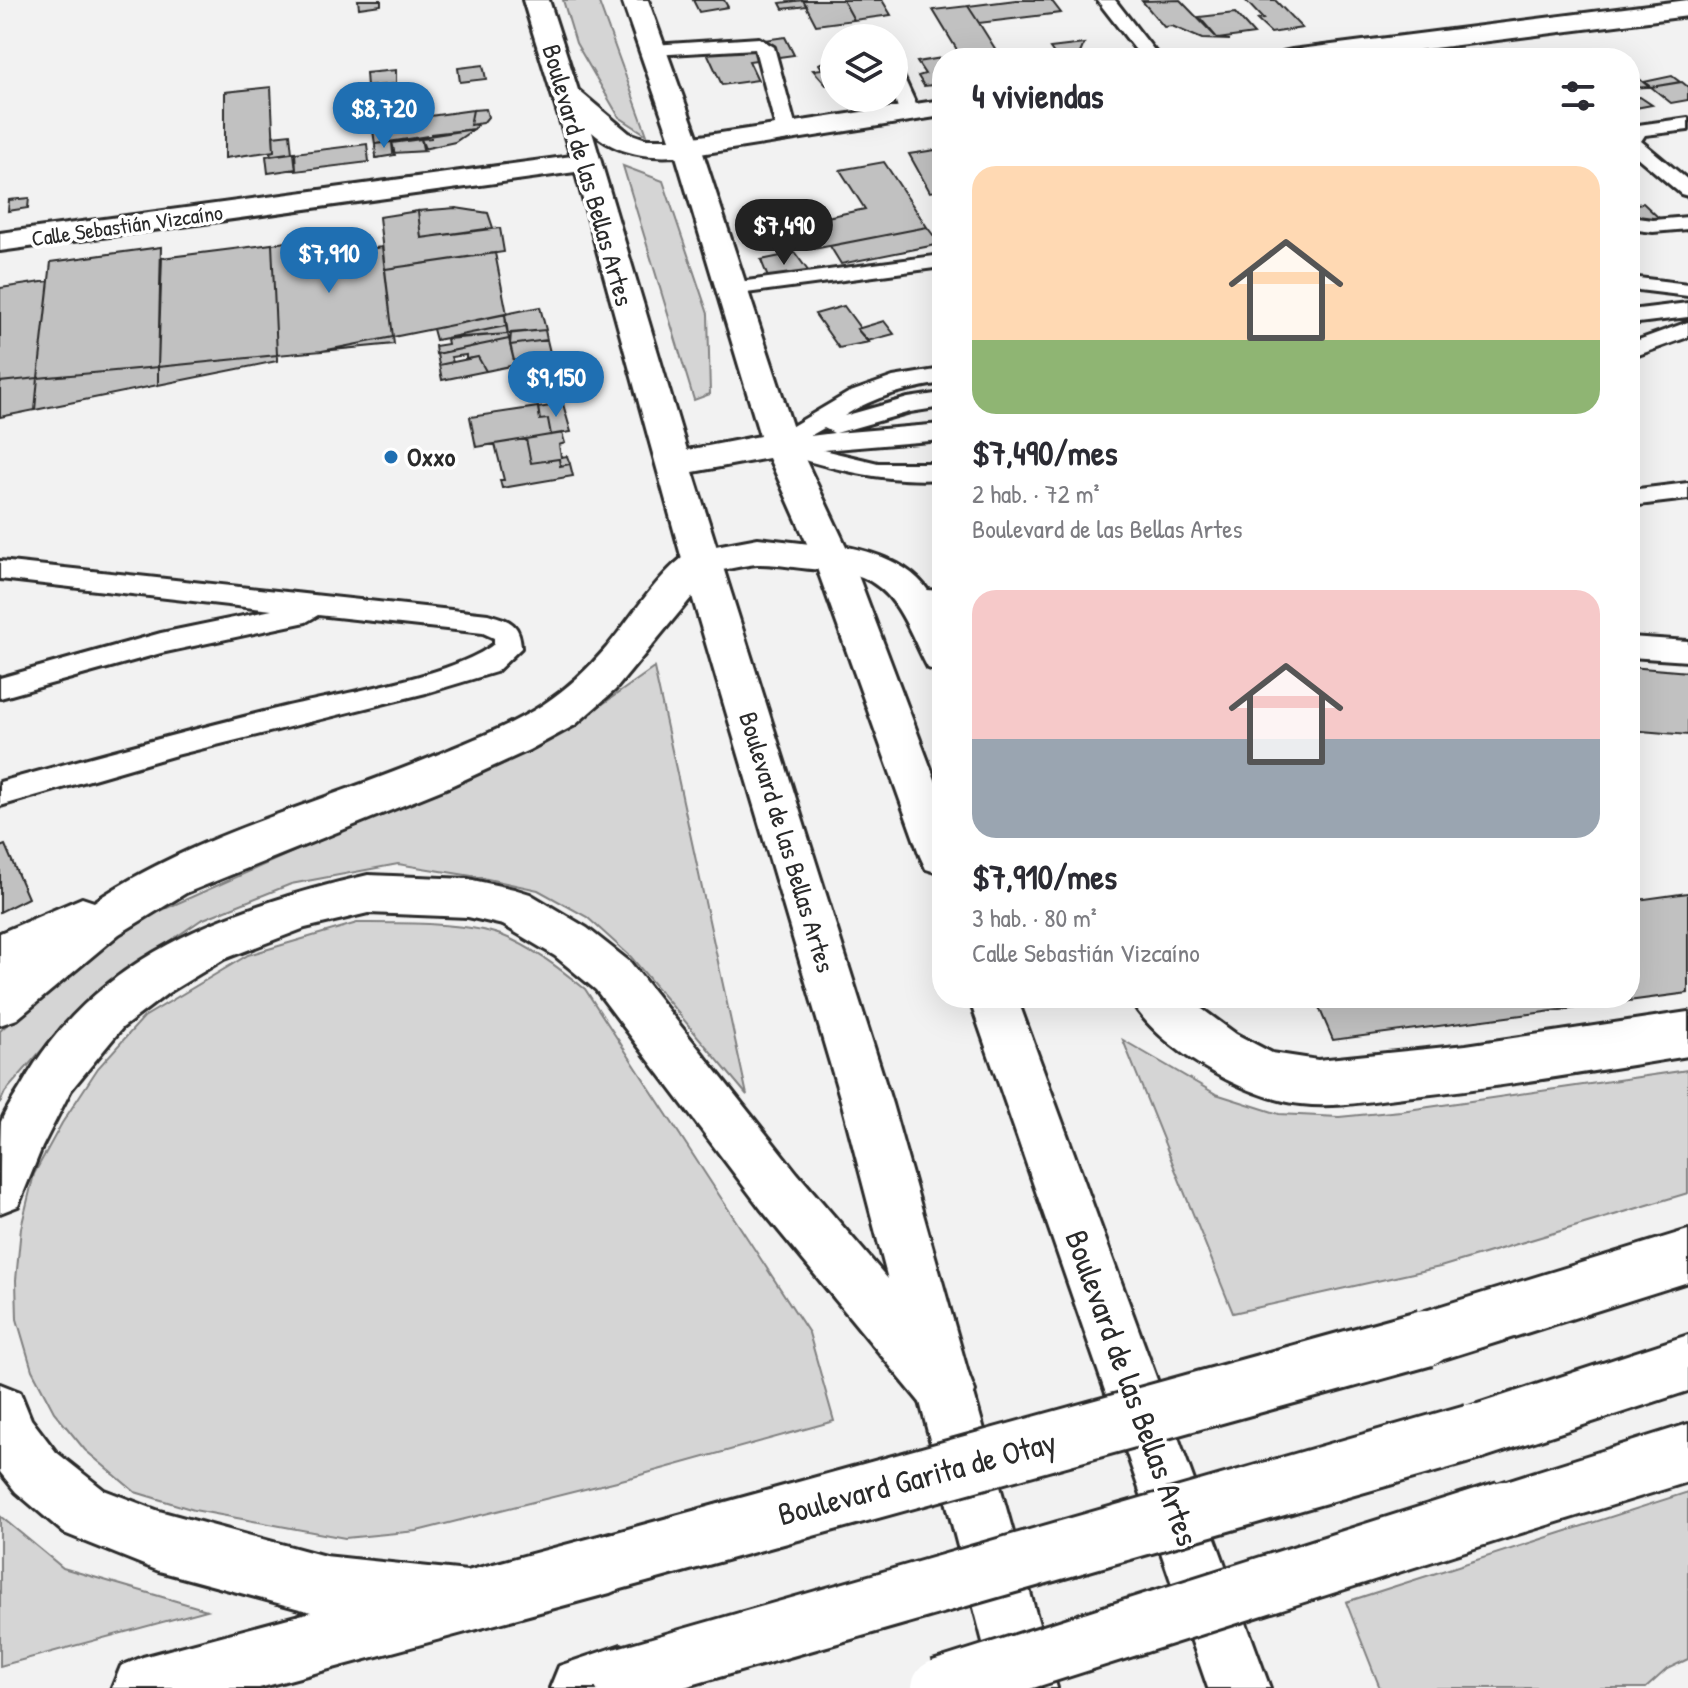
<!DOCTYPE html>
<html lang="es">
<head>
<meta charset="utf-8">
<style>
  body { margin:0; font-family:"Patrick Hand",sans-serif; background:#f7f7f7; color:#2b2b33; height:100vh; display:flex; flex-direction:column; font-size:30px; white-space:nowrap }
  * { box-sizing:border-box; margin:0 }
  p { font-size:26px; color:#7c7c81 }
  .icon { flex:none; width:44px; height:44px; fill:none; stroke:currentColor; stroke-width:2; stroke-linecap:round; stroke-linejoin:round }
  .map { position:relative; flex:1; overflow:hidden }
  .details { position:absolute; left:932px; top:48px; width:708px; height:960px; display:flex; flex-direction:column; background:#fff; border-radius:32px; box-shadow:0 8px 32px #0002 }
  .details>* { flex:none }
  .fabs { position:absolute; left:820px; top:24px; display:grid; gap:16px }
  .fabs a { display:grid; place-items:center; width:88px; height:88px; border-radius:50%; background:#fff; box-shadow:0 8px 32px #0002; font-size:40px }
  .price { position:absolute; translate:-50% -68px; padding:0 18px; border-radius:28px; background:#1f6fb2; color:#fff; font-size:26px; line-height:52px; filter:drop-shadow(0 2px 4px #0008) }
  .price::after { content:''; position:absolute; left:50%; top:48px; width:24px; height:18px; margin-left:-12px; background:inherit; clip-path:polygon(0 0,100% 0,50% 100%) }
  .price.selected { background:#222; color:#fff }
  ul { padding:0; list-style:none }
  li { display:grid; align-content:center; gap:16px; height:424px; padding:0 40px }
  li span { display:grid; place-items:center; height:248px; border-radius:24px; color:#555 }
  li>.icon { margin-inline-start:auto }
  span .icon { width:144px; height:144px; fill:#fffc; stroke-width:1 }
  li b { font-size:34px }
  h2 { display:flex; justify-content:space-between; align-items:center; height:96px; padding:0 40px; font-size:34px }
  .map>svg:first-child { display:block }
  .green { fill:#d5d5d5; stroke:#808080; stroke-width:2 }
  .building { fill:#c1c1c1; stroke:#2b2b2b; stroke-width:2 }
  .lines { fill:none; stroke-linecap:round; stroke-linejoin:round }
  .service-casing { stroke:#2b2b2b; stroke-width:6 }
  .minor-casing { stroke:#2b2b2b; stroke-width:6 }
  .tertiary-casing { stroke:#2b2b2b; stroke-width:6 }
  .primary-casing { stroke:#2b2b2b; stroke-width:6 }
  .trunk-casing { stroke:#2b2b2b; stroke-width:6 }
  .motorway-casing { stroke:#2b2b2b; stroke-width:6 }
  .service { fill:#fff; fill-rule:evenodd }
  .minor { fill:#fff; fill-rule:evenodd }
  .tertiary { fill:#fff; fill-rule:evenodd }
  .primary { fill:#fff; fill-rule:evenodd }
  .trunk { fill:#fff; fill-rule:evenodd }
  .motorway { fill:#fff; fill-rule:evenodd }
  .motorway-bridge-casing { stroke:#2b2b2b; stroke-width:62; stroke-linecap:butt }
  .motorway-bridge { stroke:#fff; stroke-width:56 }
  .poi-dot { fill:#1f6fb2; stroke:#fff; stroke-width:3 }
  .labels { text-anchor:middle; stroke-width:7; stroke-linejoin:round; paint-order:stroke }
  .far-street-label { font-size:22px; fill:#2b2b2b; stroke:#fff }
  .street-label { font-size:26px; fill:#2b2b2b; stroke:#fff }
  .poi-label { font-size:26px; font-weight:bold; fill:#2b2b2b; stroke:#fff; text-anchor:start }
  .near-street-label { font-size:32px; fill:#2b2b2b; stroke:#fff }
</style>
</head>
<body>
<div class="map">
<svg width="1688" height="1688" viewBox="0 0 1688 1688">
  <rect width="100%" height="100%" fill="#f2f2f2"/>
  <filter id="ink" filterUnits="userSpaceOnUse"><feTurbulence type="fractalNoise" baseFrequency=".0125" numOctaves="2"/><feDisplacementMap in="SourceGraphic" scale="16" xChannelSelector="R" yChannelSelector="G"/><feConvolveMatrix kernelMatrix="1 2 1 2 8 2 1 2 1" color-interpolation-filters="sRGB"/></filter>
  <g filter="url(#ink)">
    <path class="green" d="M563 0H598L647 135 619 117 576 43Z
      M623 166 663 181 708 314 710 394 694 400Z
      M654 668 747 1095 631 957 587 917 538 890 478 877 398 864 291 884 201 920 121 975 53 1037 5 1092 0 1103V1031L95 946 151 915 563 732Z
      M357 923C394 923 467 922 501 935 532 947 559 968 585 989L809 1333 834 1421 633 1477 417 1531 345 1538 194 1510 135 1492 85 1450 54 1412 32 1370 17 1319 16 1280 21 1228 34 1174 62 1123 98 1068 144 1017 248 955Z
      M1123 1040 1216 1094 1279 1114 1339 1117 1401 1111 1688 1070V1193L1440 1267 1233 1313Z
      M1688 1492V1659L1667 1669 1646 1688H1380L1346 1602Z
      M0 1516 63 1568 207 1610 0 1666Z"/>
    <path class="building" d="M358 0H381V5L359 8Z
      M693 0H724L728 7 699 12Z
      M803 0 807 6 783 9 780 3Z
      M803 0H843L854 20 816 25Z
      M843 0H882L891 15 854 20Z
      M1016 0H1051L1061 13 979 23 968 6Z
      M1180 0 1218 39 1230 40 1202 39 1172 26 1164 27 1142 1Z
      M1245 0H1275L1302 28 1271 33 1257 20 1263 19Z
      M968 6 979 23 1001 58H962L933 10Z
      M1235 13 1254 34 1218 39 1199 17Z
      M785 37 794 55 749 61 758 80 722 85 705 48Z
      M1084 44 1078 58H1057L1050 48Z
      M942 58V84L924 86 918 76 925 74 917 62Z
      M834 60V84L826 85 813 70 822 69 819 64 823 62Z
      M483 65 486 79 460 82 458 68Z
      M396 70V84L367 87 366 73Z
      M1636 76 1643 82 1649 87 1630 88V77Z
      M1672 76 1680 82 1651 87 1644 82Z
      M1682 82 1688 87V100L1671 103 1651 87Z
      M396 84 397 90 368 93 367 87Z
      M271 87 274 151 225 158V92Z
      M407 88 410 103H407L408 113 380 116 379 92Z
      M1640 97 1652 105 1630 109V98Z
      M486 109 488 117 483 123 470 125 473 110Z
      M473 110 470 125 478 124 474 129 375 144 372 124Z
      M474 129 455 142 423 149 421 139 431 138V134Z
      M290 134 292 153 271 156 270 152 274 151 273 136Z
      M421 139 426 151 393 153 392 143Z
      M392 142 395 155 376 158 375 144Z
      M367 144 369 162 296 171 294 153Z
      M942 149V190L930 192 909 154Z
      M295 152 296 169 268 173 266 156Z
      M884 162 927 227 814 249 798 223 865 209 840 170Z
      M29 198 28 208 8 211 9 200Z
      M1643 203 1659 218 1638 221 1630 214V205Z
      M456 208 488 213 493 228 421 238 418 211Z
      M418 211 421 238 500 228 504 252 385 269 379 217Z
      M927 227 940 244 841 264 830 246Z
      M355 232 357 251 382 247 393 337 322 351 277 355 272 244Z
      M272 244 277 355 158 367 162 258Z
      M161 247 158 367 38 378 51 262Z
      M495 253 507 314 393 337 385 269Z
      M795 253 809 272 769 280 761 260Z
      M49 281 38 378 0 382V288Z
      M844 306 860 328 857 329 869 342 839 348 815 314Z
      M540 307 546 330 508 334 505 314Z
      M505 314 506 326 436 340 433 329Z
      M884 321 894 334 867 341 857 329Z
      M506 326 508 334 446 338Z
      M545 330 547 340 510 345 511 333Z
      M508 334 509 339 436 354 435 346 448 344 447 339Z
      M393 337 394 344 322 351Z
      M509 339 515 365 486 371 478 357 466 359V355L451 357 453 362 439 365 437 354Z
      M547 340 552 361 515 365 510 345Z
      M277 355V361L158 385V367Z
      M478 357 486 371 442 380 439 365Z
      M158 367V385L35 410 38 378Z
      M38 378 35 410 0 417V382Z
      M563 404 571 432 551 435 548 419 540 420 538 408Z
      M538 407 540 420 548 419 551 435 476 447 470 417Z
      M562 433 565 443 559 445 561 457 567 456 570 464 560 466 559 459 531 463 526 439Z
      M526 439 531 463 559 459 560 466 570 464 573 476 502 488 500 480H504L495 444Z
      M1630 667 1688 672V735L1630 730Z
      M5 845 28 898 0 912V847Z
      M1688 893V993L1333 1040 1315 998H1630V901Z"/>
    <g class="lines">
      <g class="service-casing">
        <path id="service" d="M1097 0H1115L1160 58H1142Z
          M759 38 774 47 797 132 794 136 787 138 777 132 755 49 653 55 644 50 653 45Z
          M894 70 903 76 920 113 918 117 911 119C892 114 894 86 894 70Z
          M1688 118V130L1645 135 1641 141 1688 180V196L1681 194 1630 151 1631 126Z
          M1630 217 1653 220 1688 217V229L1653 232 1630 229Z
          M942 255V267L731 295 720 289 731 283Z
          M1630 277 1688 284V296L1630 289Z
          M1688 303V317L1630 324V310Z
          M1688 322V337L1630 358V343Z
          M942 369V383C906 389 875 396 844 416L908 398 942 393V407L910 412 836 433 942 424V440L823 450 878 463H942V479C881 483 829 468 772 450L768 444 772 438 848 393 893 377ZM824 428 834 433 810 436Z
          M1688 483V499L1630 506V490Z
          M0 561 488 614C511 621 520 623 521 648L496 672 426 693 176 755 0 806V782C94 756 189 730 284 707 338 694 454 676 494 644V638L483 633 318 615 306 622 161 653 0 698V678L161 633 272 610 0 579Z
          M912 589 942 591V609L903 605 899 598 903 591Z
          M1630 637 1688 641V661L1630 657Z"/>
      </g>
      <g class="minor-casing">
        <path id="minor" d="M1688 0V16L1355 58H1279L1283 52 1292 50Z
          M942 100V116L687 156 677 153 673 147 677 141 687 138Z"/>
      </g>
      <g class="tertiary-casing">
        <path id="tertiary" d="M587 154 597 157 601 163 597 169 0 251V233Z"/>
      </g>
      <g class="primary-casing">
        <path id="primary" d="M523 0H549L578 90 629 133 646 139H670L622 0H648L701 147 798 444 851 557 942 798V874L926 869 920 856 813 557 769 458 693 472 892 1104 1057 1688H995L842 1104 694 603 573 163ZM592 132C615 153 645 158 676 156L760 436 687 450Z
          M969 998H1017L1270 1688H1208Z"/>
      </g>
      <g class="trunk-casing">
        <path id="trunk" d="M758 538 845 548 851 557 845 566C817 575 787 563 757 564 734 566 712 576 689 569L683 560 689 551Z"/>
      </g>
      <g class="motorway-casing">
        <path id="motorway" d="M832 544C878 552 925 566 941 616 946 632 942 656 942 673L928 668C910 635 900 593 862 577 849 572 833 570 819 566L813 557 819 548Z
          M702 547 715 551 721 560 715 569 615 690 575 725 529 750 446 788 186 893 119 934 17 1019 0 1025V933L82 898 94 902C199 831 330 801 446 751 479 737 514 724 544 704 568 688 589 668 607 647 631 619 668 557 702 547Z
          M368 875 468 879 514 889 530 894 587 928 630 962 797 1173 967 1371 975 1391 967 1411 947 1419 927 1411 761 1209 596 990 555 956 503 925 468 917 368 913 305 928 224 959 168 993 122 1028 71 1090 42 1147 18 1206 0 1213C0 1192 0 1139 1 1122 6 1109 15 1097 22 1085 94 955 231 907 368 875Z
          M1130 998H1187L1236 1034 1272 1053 1318 1060 1466 1045 1688 1012V1056C1594 1071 1500 1087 1404 1097 1371 1101 1336 1108 1301 1104 1248 1099 1154 1047 1130 998Z
          M1688 1230V1282L1425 1365 1406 1357 1398 1338 1406 1319 1425 1311Z
          M1688 1335V1391L1473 1461 1453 1452 1444 1432 1453 1412Z
          M0 1384 20 1392 31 1419 56 1452 104 1490 159 1511 325 1556 467 1571 610 1533 631 1542 640 1563 631 1584 610 1593 259 1688H112L121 1666 143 1657 311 1612 159 1571 64 1533 16 1492 0 1472Z
          M1688 1424V1482L1505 1538 1484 1530 1476 1509 1484 1488Z
          M621 1645 643 1654 652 1676 647 1688H550L559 1666Z"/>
      </g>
      <use href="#service" class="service"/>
      <use href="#minor" class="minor"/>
      <use href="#tertiary" class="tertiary"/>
      <use href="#primary" class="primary"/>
      <use href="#trunk" class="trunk"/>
      <use href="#motorway" class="motorway"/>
      <g class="motorway-bridge-casing">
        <path id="motorway-bridge" d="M610 1563 1425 1338
          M621 1676 1473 1432
          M940 1688 1505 1509"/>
      </g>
      <use href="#motorway-bridge" class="motorway-bridge"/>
    </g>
  </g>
  <circle class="poi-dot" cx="391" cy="457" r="8"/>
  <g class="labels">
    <g class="far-street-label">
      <text transform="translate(127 225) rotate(-8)" y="8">Calle Sebastián Vizcaíno</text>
    </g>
    <g class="street-label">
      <text transform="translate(588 175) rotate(74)" y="9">Boulevard de las Bellas Artes</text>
      <text transform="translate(787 842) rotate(73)" y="9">Boulevard de las Bellas Artes</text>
    </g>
    <g class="poi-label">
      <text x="407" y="466">Oxxo</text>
    </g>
    <g class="near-street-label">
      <text transform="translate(1132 1388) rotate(70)" y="11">Boulevard de las Bellas Artes</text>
      <text transform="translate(917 1478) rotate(-15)" y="11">Boulevard Garita de Otay</text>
    </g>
  </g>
</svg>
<div class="fabs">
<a><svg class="icon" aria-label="layers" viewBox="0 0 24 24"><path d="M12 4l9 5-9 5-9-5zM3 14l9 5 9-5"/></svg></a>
</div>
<b class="price" style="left:384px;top:150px">$8,720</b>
<b class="price selected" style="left:784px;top:267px">$7,490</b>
<b class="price" style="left:329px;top:295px">$7,910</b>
<b class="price" style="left:556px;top:419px">$9,150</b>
<section class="details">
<h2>4 viviendas<svg class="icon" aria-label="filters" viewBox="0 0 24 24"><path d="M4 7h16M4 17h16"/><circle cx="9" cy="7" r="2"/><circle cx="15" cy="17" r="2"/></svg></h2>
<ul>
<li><span style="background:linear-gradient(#ffd9b3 70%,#8fb573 0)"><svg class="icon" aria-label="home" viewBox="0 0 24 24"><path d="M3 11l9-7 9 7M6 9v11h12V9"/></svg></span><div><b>$7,490/mes</b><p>2 hab. · 72 m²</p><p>Boulevard de las Bellas Artes</p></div></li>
<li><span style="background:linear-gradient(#f6c9c9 60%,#9aa5b1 0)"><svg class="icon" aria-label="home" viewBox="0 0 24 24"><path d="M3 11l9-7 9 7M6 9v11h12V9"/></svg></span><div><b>$7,910/mes</b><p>3 hab. · 80 m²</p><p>Calle Sebastián Vizcaíno</p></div></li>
</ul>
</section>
</div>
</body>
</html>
